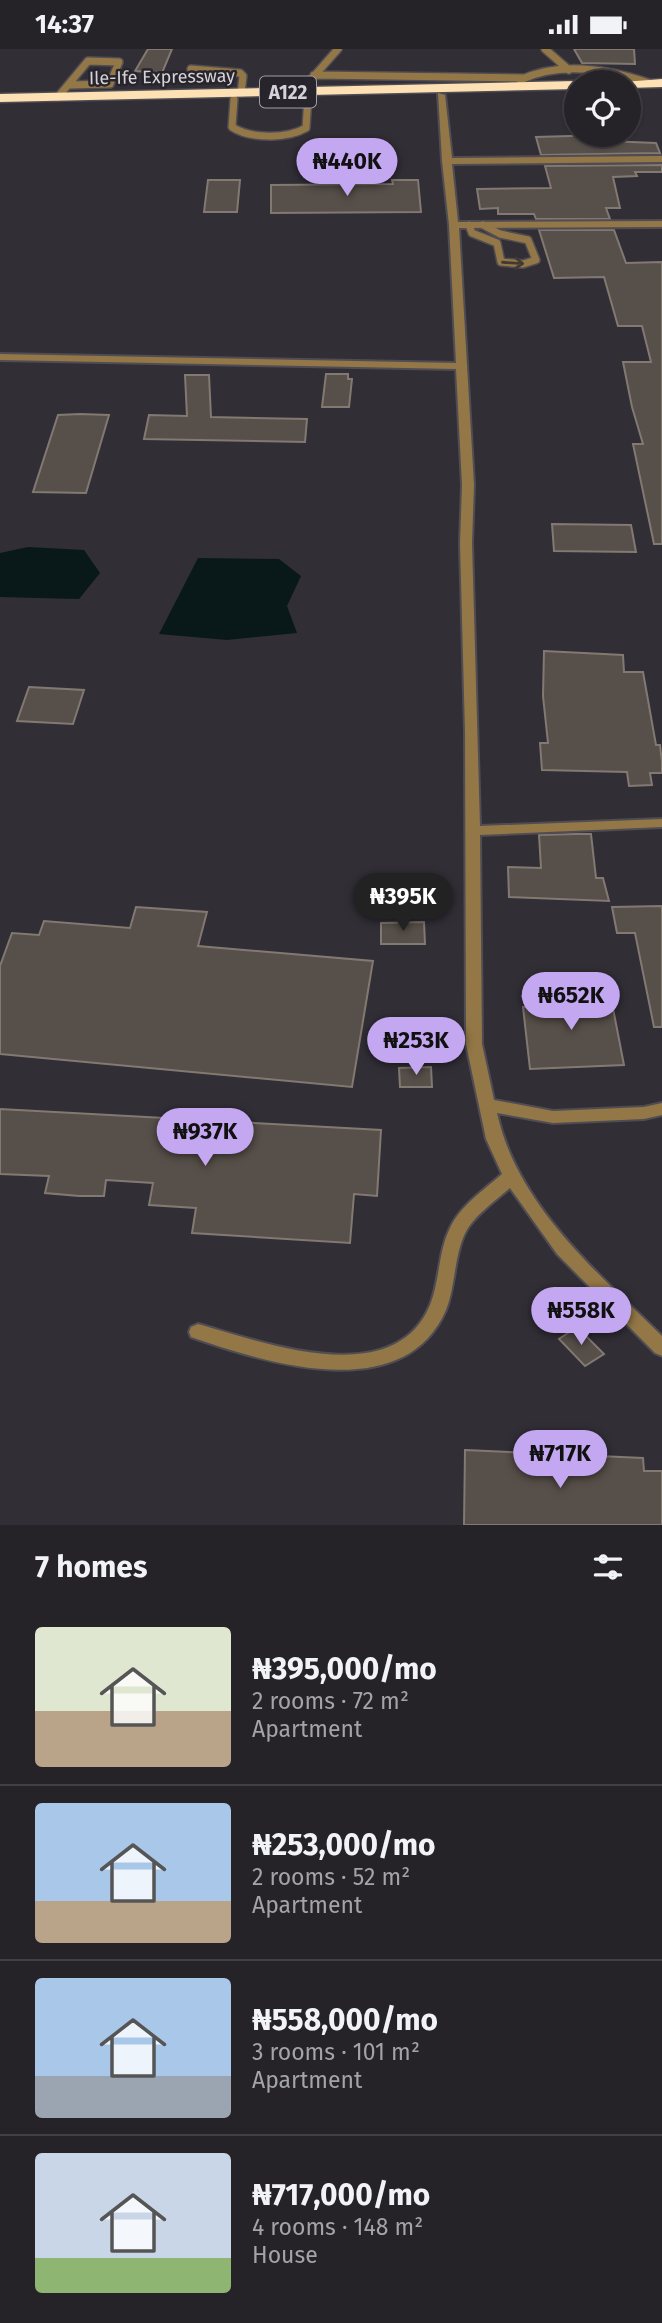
<!DOCTYPE html>
<html lang="en">
<head>
<meta charset="utf-8">
<style>
  body { margin:0; font-family:"Fira Sans",sans-serif; background:#2d2a30; color:#f1f3f6; height:100vh; display:flex; flex-direction:column; font-size:26px; white-space:nowrap }
  * { box-sizing:border-box; margin:0 }
  p { font-size:23px; color:#a3a4a8 }
  .icon { flex:none; width:38px; height:38px; fill:none; stroke:currentColor; stroke-width:2; stroke-linecap:round; stroke-linejoin:round }
  .map { position:relative; height:1476px; overflow:hidden }
  .sheet { display:flex; flex-direction:column; background:#252228; flex:1 }
  .sheet>* { flex:none }
  .controls { position:absolute; left:564px; top:21px; display:grid; gap:14px }
  .controls a { display:grid; place-items:center; width:77px; height:77px; border-radius:50%; background:#252228; box-shadow:0 2px 5px #0004,0 0 0 2px #423f45; font-size:35px }
  .price { position:absolute; translate:-50% -60px; padding:0 16px; border-radius:24px; background:#c4a7f1; color:#111; font-size:23px; line-height:46px; filter:drop-shadow(0 2px 4px #0008) }
  .price::after { content:''; position:absolute; left:50%; top:42px; width:21px; height:16px; margin-left:-10px; background:inherit; clip-path:polygon(0 0,100% 0,50% 100%) }
  .price.on { background:#222; color:#fff }
  ul { padding:0; list-style:none }
  li { display:flex; align-items:center; gap:21px; height:175px; padding:0 35px }
  li+li { border-top:2px solid #423f45 }
  li span { display:grid; place-items:center; flex:none; width:196px; height:140px; border-radius:7px; color:#555 }
  li>.icon { margin-inline-start:auto }
  span .icon { width:84px; height:84px; fill:#fffc; stroke-width:1 }
  li b { font-size:30px }
  h2 { display:flex; justify-content:space-between; align-items:center; height:84px; padding:0 35px; font-size:30px }
  .status { display:flex; justify-content:space-between; align-items:center; height:49px; padding:0 35px; background:#252228; direction:ltr }
  .status svg { height:19px; fill:currentColor }
  .map>svg:first-child { display:block }
  .water { fill:#09191a }
  .building { fill:#574f49; stroke:#827972; stroke-width:2 }
  .lines { fill:none; stroke-linecap:round; stroke-linejoin:round }
  .lane-casing { stroke:#4f4c53; stroke-width:10 }
  .street-casing { stroke:#4f4c53; stroke-width:4 }
  .highway-casing { stroke:#4f4c53; stroke-width:3 }
  .lane { stroke:#937746; stroke-width:7 }
  .street { fill:#937746; fill-rule:evenodd }
  .highway { fill:#fde1b4; fill-rule:evenodd }
  .oneway { stroke:#433932 }
  .labels { text-anchor:middle; stroke-width:5; stroke-linejoin:round; paint-order:stroke }
  .far-street-label { font-size:18px; fill:#d5d3d8; stroke:#28242c }
  .shield { fill:#28242c; stroke:#a19ea4; stroke-width:2 }
  .shield-label { font-size:19px; font-weight:bold; fill:#d5d3d8 }
</style>
</head>
<body>
<div class="status"><b>14:37</b><svg viewBox="0 0 49 12"><path d="M0 12V9h3v3zM5 12V6h3v6zM10 12V3h3v9zM15 12V0h3v12zM26 1h20v11H26zM47 4h2v5h-2z"/></svg></div>
<div class="map">
<svg width="662" height="1476" viewBox="0 0 662 1476">
  <rect width="100%" height="100%" fill="#312e36"/>
  <path class="water" d="M28 498 84 501 100 524 79 550 0 548V504Z
    M198 509 279 510 301 527 287 557 297 584 227 591 159 585Z"/>
  <path class="building" d="M148 0H172L162 24 135 22Z
    M574 0H634L635 15 582 14Z
    M605 86 607 92 656 94 660 104 541 106 536 88Z
    M662 116V123H635L637 127 613 128 620 159H606L610 170H536L534 165H498V159L480 160 477 140 551 139 545 117Z
    M208 131H240L237 163H204Z
    M392 131H418L421 163 271 164V136L393 135Z
    M539 181H614L626 214 662 213V495H654L633 395H643L632 358 623 313H651L642 277H618L604 228 554 229Z
    M326 325H348V330H352L349 358H322Z
    M185 326H209L211 368 307 370 305 393 144 390 149 366 187 367Z
    M80 365 109 366 86 444 33 443 58 366Z
    M552 475 631 476 636 503 554 502Z
    M544 602 623 606 624 623H643L656 696H660L662 713V724H650L652 736 629 737 627 723 542 721 540 694H548L543 647Z
    M29 638 84 641 73 675 17 672Z
    M576 785H591L596 829H603L609 852 509 848 508 818 541 819 539 786Z
    M662 857V978H654L635 884H617L612 858Z
    M136 858 207 863 198 897 373 912 352 1038 0 1005V917L12 884 39 886 44 872 130 879Z
    M424 873 425 895H381V874Z
    M572 942 574 949H611L624 1016 530 1020 523 958H526L522 947Z
    M431 1018 432 1038H400L399 1019Z
    M0 1060 381 1081 377 1147 354 1145 350 1194 192 1184 196 1159 149 1156 153 1134 106 1131 104 1147H79L45 1144 49 1127 0 1125Z
    M577 1278 604 1305 585 1317 559 1290Z
    M465 1401 643 1409 644 1422H662V1476H464Z"/>
  <g class="lines">
    <g class="lane-casing">
      <path id="lane" d="M545 0 569 21
        M191 20 240 24 243 27 241 44
        M314 26 523 29
        M520 31C560 12 608 20 649 34
        M70 36 110 35
        M300 43 338 0
        M58 48 88 12 119 13 110 35
        M234 50 232 78C250 90 287 90 306 79L308 49
        M469 176 472 184 497 194 501 213 523 215 536 211 528 191 500 185 483 176"/>
    </g>
    <g class="street-casing">
      <path id="street" d="M438 44 445 46 452 109 662 107V113L452 115 458 173 662 172V178L459 179 474 436 472 494 480 777 662 770V778L480 786 482 995 494 1051 553 1062 644 1058 662 1054V1066L644 1070 553 1074 497 1064C517 1156 598 1224 662 1287V1307L655 1304 557 1205 510 1139C496 1151 478 1164 468 1179 454 1201 456 1237 446 1261 404 1358 266 1314 191 1288L189 1283 191 1278 198 1275C263 1293 394 1343 430 1256 440 1231 438 1203 450 1179 460 1157 484 1141 502 1125L486 1090 466 995 465 683 460 494 462 436 456 320 0 311V305L456 314 449 176 442 112Z"/>
    </g>
    <g class="highway-casing">
      <path id="highway" d="M662 30V38L628 39V33H623Z
        M576 32 580 33H576V40L0 53V45Z"/>
    </g>
    <use href="#lane" class="lane"/>
    <use href="#street" class="street"/>
    <use href="#highway" class="highway"/>
  </g>
  <defs><path id="oneway-shaft" d="M-6 0H5M1.5-3L5.5 0L1.5 3" fill="none" stroke-width="1.6" stroke-linecap="round" stroke-linejoin="round" transform="scale(1.75)"/></defs>
  <use class="oneway" href="#oneway-shaft" transform="translate(513 214) rotate(4)"/>
  <g class="labels">
    <g class="far-street-label">
      <text transform="translate(162 28) rotate(-1)" y="6">Ile-Ife Expressway</text>
    </g>
    <rect class="shield" x="260" y="27.5" width="56" height="31" rx="5"/>
    <g class="shield-label">
      <text x="288" y="50">A122</text>
    </g>
  </g>
</svg>
<div class="controls">
<a><svg class="icon" aria-label="locate" viewBox="0 0 24 24"><circle cx="12" cy="12" r="6"/><path d="M12 2v4M12 18v4M2 12h4M18 12h4"/></svg></a>
</div>
<b class="price" style="left:347px;top:149px">₦440K</b>
<b class="price on" style="left:403px;top:884px">₦395K</b>
<b class="price" style="left:571px;top:983px">₦652K</b>
<b class="price" style="left:416px;top:1028px">₦253K</b>
<b class="price" style="left:205px;top:1119px">₦937K</b>
<b class="price" style="left:581px;top:1298px">₦558K</b>
<b class="price" style="left:560px;top:1441px">₦717K</b>
</div>
<section class="sheet">
<h2>7 homes<svg class="icon" aria-label="filters" viewBox="0 0 24 24"><path d="M4 7h16M4 17h16"/><circle cx="9" cy="7" r="2"/><circle cx="15" cy="17" r="2"/></svg></h2>
<ul>
<li><span style="background:linear-gradient(#dfe7d0 60%,#b9a48a 0)"><svg class="icon" aria-label="home" viewBox="0 0 24 24"><path d="M3 11l9-7 9 7M6 9v11h12V9"/></svg></span><div><b>₦395,000/mo</b><p>2 rooms · 72 m²</p><p>Apartment</p></div></li>
<li><span style="background:linear-gradient(#a9c7e8 70%,#b9a48a 0)"><svg class="icon" aria-label="home" viewBox="0 0 24 24"><path d="M3 11l9-7 9 7M6 9v11h12V9"/></svg></span><div><b>₦253,000/mo</b><p>2 rooms · 52 m²</p><p>Apartment</p></div></li>
<li><span style="background:linear-gradient(#a9c7e8 70%,#9aa5b1 0)"><svg class="icon" aria-label="home" viewBox="0 0 24 24"><path d="M3 11l9-7 9 7M6 9v11h12V9"/></svg></span><div><b>₦558,000/mo</b><p>3 rooms · 101 m²</p><p>Apartment</p></div></li>
<li><span style="background:linear-gradient(#c9d6e8 75%,#8fb573 0)"><svg class="icon" aria-label="home" viewBox="0 0 24 24"><path d="M3 11l9-7 9 7M6 9v11h12V9"/></svg></span><div><b>₦717,000/mo</b><p>4 rooms · 148 m²</p><p>House</p></div></li>
</ul>
</section>
</body>
</html>
